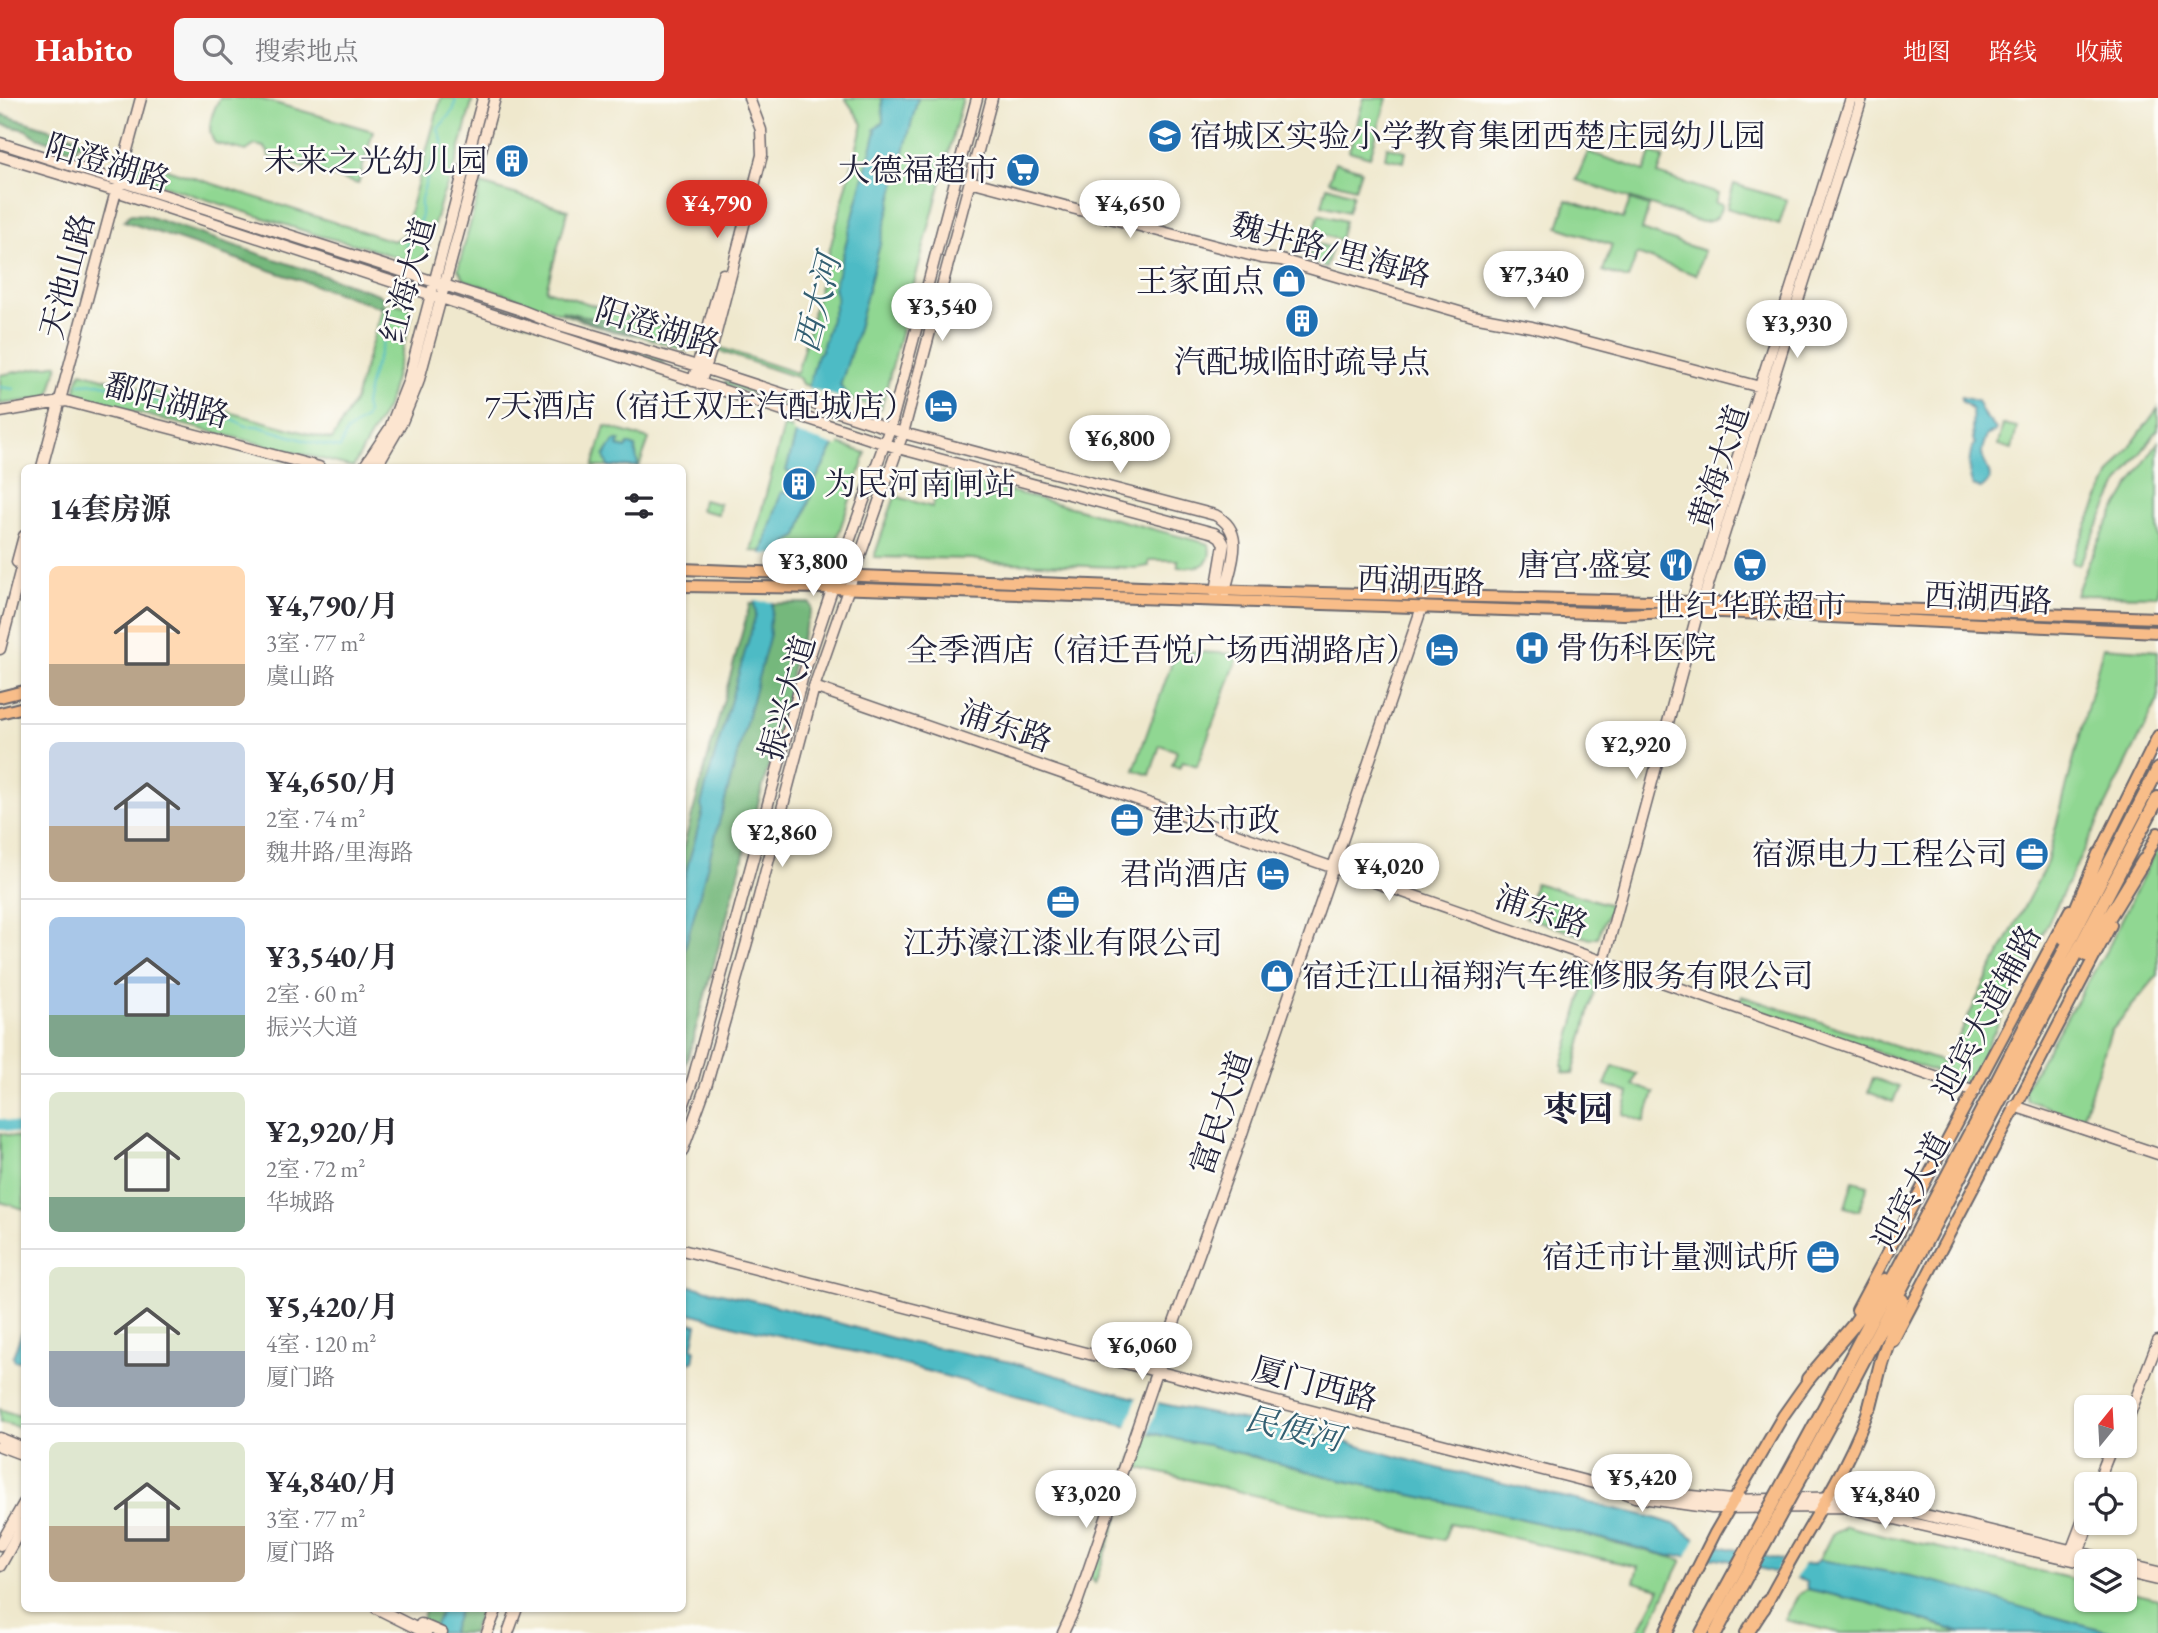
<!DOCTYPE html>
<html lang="zh">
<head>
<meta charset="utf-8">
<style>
  body { margin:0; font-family:"EB Garamond","Noto Serif SC",serif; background:#f7f7f7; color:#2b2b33; height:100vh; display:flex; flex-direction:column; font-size:26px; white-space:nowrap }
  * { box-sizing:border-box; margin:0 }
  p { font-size:23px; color:#7c7c81 }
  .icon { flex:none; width:38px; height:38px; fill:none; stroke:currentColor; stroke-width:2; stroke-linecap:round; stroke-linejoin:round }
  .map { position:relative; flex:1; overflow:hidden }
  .sheet { position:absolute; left:21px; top:366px; width:665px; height:1148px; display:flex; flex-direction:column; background:#fff; border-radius:10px; box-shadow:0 2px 5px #0004 }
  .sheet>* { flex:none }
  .needle { width:46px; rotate:18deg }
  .buttons { position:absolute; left:2074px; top:1297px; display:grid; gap:14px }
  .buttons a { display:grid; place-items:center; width:63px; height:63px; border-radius:10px; background:#fff; box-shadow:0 2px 5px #0004; font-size:35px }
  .price { position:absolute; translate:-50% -60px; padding:0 16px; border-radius:24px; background:#fff; color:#222; font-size:23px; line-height:46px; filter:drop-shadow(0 2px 4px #0008) }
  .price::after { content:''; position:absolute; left:50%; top:42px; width:21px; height:16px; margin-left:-10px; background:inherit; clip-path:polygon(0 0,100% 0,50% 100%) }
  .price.active { background:#d93025; color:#fff }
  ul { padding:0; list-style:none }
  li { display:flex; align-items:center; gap:21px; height:175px; padding:0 28px }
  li+li { border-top:2px solid #e1e1e2 }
  li span { display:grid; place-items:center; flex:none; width:196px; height:140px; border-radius:10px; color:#555 }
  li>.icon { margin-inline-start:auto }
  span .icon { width:84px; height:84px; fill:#fffc; stroke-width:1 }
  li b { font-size:30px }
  h2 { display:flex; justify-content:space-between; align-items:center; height:84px; padding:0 28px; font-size:30px }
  header { display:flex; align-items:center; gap:42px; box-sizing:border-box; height:98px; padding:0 35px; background:#d93025; color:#fff }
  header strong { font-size:33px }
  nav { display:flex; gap:38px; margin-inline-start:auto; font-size:24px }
  .search { width:490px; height:63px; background:#f7f7f7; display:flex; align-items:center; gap:18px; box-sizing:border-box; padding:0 24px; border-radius:10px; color:#7c7c81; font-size:26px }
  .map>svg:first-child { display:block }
  .green { fill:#90d792; stroke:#597c66; stroke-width:2 }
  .forest { fill:#74b87c; stroke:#4b6d5c; stroke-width:2 }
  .water { fill:#4dbbc5; stroke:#386e80; stroke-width:2 }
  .pier { fill:#efe8cd }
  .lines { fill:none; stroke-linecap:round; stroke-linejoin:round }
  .stream { stroke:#4dbbc5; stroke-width:2 }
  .river { stroke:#4dbbc5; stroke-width:10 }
  .secondary-casing { stroke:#6a676e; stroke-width:13 }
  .primary-casing { stroke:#6a676e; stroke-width:14 }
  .highway-casing { stroke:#6a676e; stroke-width:16 }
  .secondary { stroke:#fce5d0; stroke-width:10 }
  .primary { stroke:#f8bd89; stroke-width:10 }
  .highway { stroke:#f8bd89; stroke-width:12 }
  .highway-bridge-casing { stroke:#6a676e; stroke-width:16; stroke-linecap:butt }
  .highway-bridge { stroke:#f8bd89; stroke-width:12 }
  .labels { text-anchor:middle; stroke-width:5; stroke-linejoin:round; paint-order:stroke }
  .poi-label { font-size:32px; fill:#22223b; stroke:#fdfcf7; text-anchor:end }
  .street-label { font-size:32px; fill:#22223b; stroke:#fdfcf7 }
  .water-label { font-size:33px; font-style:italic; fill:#335f72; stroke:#fdfcf7 }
  .quarter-label { font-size:35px; font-weight:bold; fill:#22223b; stroke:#fdfcf7 }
</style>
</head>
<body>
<header>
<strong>Habito</strong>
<div class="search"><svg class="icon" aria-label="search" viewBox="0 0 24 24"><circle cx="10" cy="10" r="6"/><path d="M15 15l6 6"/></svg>搜索地点</div>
<nav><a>地图</a><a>路线</a><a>收藏</a></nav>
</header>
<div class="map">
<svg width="2158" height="1535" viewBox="0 0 2158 1535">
  <rect width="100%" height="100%" fill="#fdfcf7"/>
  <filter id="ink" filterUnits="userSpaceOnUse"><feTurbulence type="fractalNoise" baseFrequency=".0143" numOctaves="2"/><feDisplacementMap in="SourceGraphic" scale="14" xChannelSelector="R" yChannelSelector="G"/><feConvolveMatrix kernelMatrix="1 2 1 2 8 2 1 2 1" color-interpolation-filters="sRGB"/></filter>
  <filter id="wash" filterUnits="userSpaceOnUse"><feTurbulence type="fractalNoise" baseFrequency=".00686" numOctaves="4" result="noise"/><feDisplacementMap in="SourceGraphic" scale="28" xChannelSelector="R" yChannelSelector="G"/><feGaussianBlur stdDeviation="1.57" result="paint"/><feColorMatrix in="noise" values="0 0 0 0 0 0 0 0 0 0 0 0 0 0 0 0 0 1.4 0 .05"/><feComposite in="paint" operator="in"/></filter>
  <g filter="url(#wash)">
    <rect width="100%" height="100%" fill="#efe8cd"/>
    <path class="green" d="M220 0H257L373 33 358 86 269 59 268 54 264 49 255 47 246 53 215 45C205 32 212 14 220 0Z
      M441 0H473L454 72 442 99 426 155 416 166 362 148 320 138 140 80 135 72 138 62 393 143 403 138Z
      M845 0H963L881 311 802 286 799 280 719 253 718 249 797 275 863 26Z
      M1364 0H1387L1370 59 1349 53Z
      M0 48 87 75V80L0 54Z
      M1387 49 1406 53 1404 64 1385 60Z
      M1588 54 1645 73 1651 55 1664 59 1658 76 1718 96 1715 105 1722 107C1718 120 1714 124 1701 124L1576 82Z
      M1335 64 1361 72 1355 90 1329 83Z
      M481 86 568 112 546 192 695 240 692 250 687 253 641 238 612 233 465 182 458 171Z
      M1734 86 1787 102 1779 127 1727 110Z
      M1327 88 1353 96 1348 114 1322 107Z
      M156 101 181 109 209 114 398 176 396 180 349 167 155 104Z
      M1567 102 1623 121 1630 102 1649 108 1642 132 1704 153 1696 177 1637 156 1628 181 1603 173 1612 147 1558 129Z
      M1319 116 1345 123 1340 142 1314 134Z
      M1314 145 1332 150 1326 169 1308 163Z
      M475 204 517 214 661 261 664 266 614 252 475 208Z
      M393 205 409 209 411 220 387 309 353 369 78 300C74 290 77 284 81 274L332 342 355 302 383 207Z
      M58 266 49 300 0 306V277Z
      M725 283 844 321 843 326 725 287Z
      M2158 310V331L2117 388 2079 467 2071 463 2110 376Z
      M2003 326 2017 329 2012 351 1998 347Z
      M605 328 649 341 639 369H593Z
      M784 328 866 355 836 443 828 455 823 457 751 453Z
      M2158 344V498L2076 497C2095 442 2125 392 2158 344Z
      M943 375 1209 446C1214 470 1197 470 1178 469V462H1149V468L1137 470 991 464 972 461 874 459 895 398 932 409Z
      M703 402 720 406 718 416 700 412Z
      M2103 549 2158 553V602L1970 983H1962L1739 906 1742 898 1946 965 1988 878 2046 767Z
      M1176 553 1239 556 1197 668 1183 663 1180 670 1172 667 1177 653 1160 647 1150 677 1134 672Z
      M2158 747V877L2111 933 2082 1021 2027 1002 2024 991 2109 848Z
      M1535 785 1611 807 1598 839 1590 841 1526 819Z
      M1589 873 1599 876 1573 976 1563 974 1564 969 1562 968Z
      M1613 968 1637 976 1633 987 1654 995 1644 1024 1623 1016 1629 995 1605 987Z
      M1873 980 1899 989 1893 1004 1868 994Z
      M0 1035 24 1041V1111L0 1104Z
      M1853 1083 1868 1087 1859 1113 1845 1109Z
      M24 1305V1331L0 1324V1311L19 1318Z
      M1150 1335 1205 1346 1341 1382 1515 1419 1682 1462 1646 1535H1637L1660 1491 1634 1484 1638 1469 1450 1425 1444 1442 1136 1369 1095 1485 1090 1479 1138 1345Z
      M1845 1428 2086 1484V1502H2124L2125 1493 2158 1501V1535H2117L2067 1525 1910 1478 1819 1462 1832 1436 1843 1431Z
      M1807 1491 1869 1505 1962 1535H1839L1785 1522 1798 1497Z"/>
    <path class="forest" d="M0 16 114 51 113 56 78 46 75 53 37 39 26 32 0 26Z
      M130 116 144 117 378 196 383 200 382 210 124 123Z
      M561 213 611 224 637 235 612 232Z
      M810 505 812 510 793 565 787 601 687 963 683 967V750L750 506Z
      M426 1510H482L472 1535H417Z"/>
    <path class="water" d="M882 0H918L855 242 840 288 849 298 835 346 816 381 798 438 787 445 772 507C773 518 767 524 770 536L683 858V784L703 713 701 707 707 684 756 516C748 485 772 425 781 394L789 395 795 377 786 373 817 257 821 254 837 201 834 190 876 33 874 32 883 24Z
      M1961 299 1977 303 1983 316 1996 331V334L1987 337C1985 343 1982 349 1982 355 1982 368 2000 378 1981 391L1973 388C1968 377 1968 355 1975 346 1966 328 1982 313 1961 303Z
      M614 343H620L618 348 626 350 628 346 635 349 638 368 608 369 604 358Z
      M682 1186 777 1208 907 1244 1010 1264 1138 1301 1330 1340 1441 1371 1651 1419 1676 1427 1698 1443 1802 1467 1814 1466 1819 1462C1867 1470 1916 1477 1962 1491 2015 1507 2062 1523 2117 1535H1962L1869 1505 1807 1491 1806 1484C1765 1472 1713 1453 1670 1458L1515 1419 1341 1382 1208 1347 1179 1342 865 1256 740 1229 683 1213Z
      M683 1223 697 1227 692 1250 695 1251 693 1264 683 1262Z
      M24 1229V1263H15L13 1258Z
      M442 1510H460L451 1535H432Z"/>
    <path class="pier" d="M804 288 851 303 838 349 792 334Z
      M759 456 786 457 776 504 749 503Z
      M1137 1298 1159 1302 1148 1338 1126 1332Z
      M1698 1438 1717 1445 1707 1464 1686 1460Z
      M1783 1460 1804 1463 1794 1484 1774 1478Z"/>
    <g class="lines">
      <path class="stream" d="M406 148 419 126 421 119V101L431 66 442 48V42L438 31 454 11 456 0
        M80 286 99 285 111 288 119 294 158 303 171 310 199 311 214 319 231 320 245 328H257L310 344 340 350 347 333 365 321 367 315 365 306 371 279 383 246 389 224V212
        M0 289 14 291"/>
      <path class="river" d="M0 1026 24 1032"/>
    </g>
  </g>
  <g filter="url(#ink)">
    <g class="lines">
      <g class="secondary-casing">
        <path id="secondary" d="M0 45 361 160 518 211 553 225 697 268 903 335 1215 417C1248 434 1230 469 1224 497
          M0 58 122 95 898 350 1214 435 1220 439 1224 446 1215 499
          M970 83 1261 160 1281 162 1473 218 1532 229 1760 289
          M693 283 723 176
          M700 286 713 246 762 57 761 32 749 0
          M0 314 66 303 319 369
          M42 369 141 0
          M364 369 390 330 408 284 483 0
          M376 369 401 326 418 285 495 0
          M17 464 24 438
          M1701 509 1862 0
          M1690 510 1851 0
          M0 551 24 459
          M814 589 1975 993
          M1604 862 1698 513
          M2014 1008 2158 1056
          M682 1011 693 981 802 581 837 477 890 330 977 0
          M682 1054 707 985 749 837 814 589 903 335 992 0
          M682 1152 1473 1354 1609 1389 1635 1399 1712 1410 1843 1409 2086 1465
          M2124 1331 2158 1243
          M0 1340 24 1350
          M0 1348 24 1357
          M2097 1386 2112 1348
          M1623 1391 1732 1402 1845 1399 1876 1405 2115 1463
          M0 1447 24 1405
          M2070 1456 2086 1414
          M2077 1459 2088 1427
          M2124 1466 2158 1474
          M0 1468 24 1425
          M2124 1474 2158 1482
          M376 1510 426 1535
          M421 1526 442 1535
          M487 1535 497 1510
          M508 1535 517 1510
          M1063 1535 1077 1505 1157 1272 1236 1053 1422 509"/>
      </g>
      <g class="primary-casing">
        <path id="primary" d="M682 471 1243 493 1692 504 2158 520
          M682 488 832 490 1624 516 1698 513 2158 534
          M0 599 24 593
          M0 615 24 609
          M2097 761 2158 638
          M2141 769 2158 735
          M1857 1212 2070 812
          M1893 1243 2111 827
          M1683 1499 1715 1435 1783 1318 1812 1277
          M1764 1511C1798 1443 1850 1372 1872 1301"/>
      </g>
      <g class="highway-casing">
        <path id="highway" d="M2064 840 2099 756
          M2086 857 2144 762
          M1808 1281 1852 1229 1885 1182
          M1829 1301 1988 1001 2158 671
          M1840 1307 2158 700
          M1870 1309 1881 1265 1902 1202
          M1666 1535 1686 1493
          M1702 1535 1711 1518
          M1716 1535 1722 1523
          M1747 1535 1767 1504"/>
      </g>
      <use href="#secondary" class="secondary"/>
      <use href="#primary" class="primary"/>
      <use href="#highway" class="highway"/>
      <g class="highway-bridge-casing">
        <path id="highway-bridge" d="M1711 1518 1829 1301
          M1722 1523 1840 1307"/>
      </g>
      <use href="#highway-bridge" class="highway-bridge"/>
    </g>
  </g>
  <defs>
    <g id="school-disc" transform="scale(1.75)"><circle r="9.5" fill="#1f6fb2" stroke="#fdfcf7"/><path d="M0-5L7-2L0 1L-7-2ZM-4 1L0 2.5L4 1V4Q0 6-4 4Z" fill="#fff"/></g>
    <g id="building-disc" transform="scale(1.75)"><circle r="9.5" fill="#1f6fb2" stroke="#fdfcf7"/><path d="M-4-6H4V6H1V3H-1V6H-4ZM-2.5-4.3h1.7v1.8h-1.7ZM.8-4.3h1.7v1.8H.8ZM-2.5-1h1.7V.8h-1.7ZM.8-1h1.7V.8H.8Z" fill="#fff"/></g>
    <g id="supermarket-disc" transform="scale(1.75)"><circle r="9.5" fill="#1f6fb2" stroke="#fdfcf7"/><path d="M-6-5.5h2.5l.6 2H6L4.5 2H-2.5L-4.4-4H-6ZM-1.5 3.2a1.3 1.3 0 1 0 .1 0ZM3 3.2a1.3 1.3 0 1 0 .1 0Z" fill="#fff"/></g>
    <g id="shop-disc" transform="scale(1.75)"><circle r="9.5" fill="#1f6fb2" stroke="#fdfcf7"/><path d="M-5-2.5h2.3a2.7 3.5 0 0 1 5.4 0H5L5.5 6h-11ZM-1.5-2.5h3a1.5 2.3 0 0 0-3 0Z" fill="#fff"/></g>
    <g id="hotel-disc" transform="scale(1.75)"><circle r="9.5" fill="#1f6fb2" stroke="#fdfcf7"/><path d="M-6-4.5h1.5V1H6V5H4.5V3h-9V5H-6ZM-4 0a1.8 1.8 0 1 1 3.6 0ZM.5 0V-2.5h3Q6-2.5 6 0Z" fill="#fff"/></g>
    <g id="restaurant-disc" transform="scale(1.75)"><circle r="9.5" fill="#1f6fb2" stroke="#fdfcf7"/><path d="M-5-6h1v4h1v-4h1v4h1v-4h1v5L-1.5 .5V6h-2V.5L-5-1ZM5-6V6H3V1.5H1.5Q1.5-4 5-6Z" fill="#fff"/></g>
    <g id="hospital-disc" transform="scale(1.75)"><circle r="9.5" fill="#1f6fb2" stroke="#fdfcf7"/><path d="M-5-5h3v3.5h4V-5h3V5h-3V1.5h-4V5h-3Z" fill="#fff"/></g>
    <g id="office-disc" transform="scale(1.75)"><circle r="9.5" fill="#1f6fb2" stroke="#fdfcf7"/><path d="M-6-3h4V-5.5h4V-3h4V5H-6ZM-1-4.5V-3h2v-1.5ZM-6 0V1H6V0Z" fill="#fff"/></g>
  </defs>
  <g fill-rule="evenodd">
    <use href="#school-disc" x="1165" y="38"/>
    <use href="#building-disc" x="512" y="63"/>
    <use href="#supermarket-disc" x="1023" y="72"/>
    <use href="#shop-disc" x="1289" y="183"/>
    <use href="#building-disc" x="1302" y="223"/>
    <use href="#hotel-disc" x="941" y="308"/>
    <use href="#building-disc" x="799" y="386"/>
    <use href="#restaurant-disc" x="1676" y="467"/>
    <use href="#supermarket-disc" x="1750" y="467"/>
    <use href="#hospital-disc" x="1532" y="550"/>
    <use href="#hotel-disc" x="1442" y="552"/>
    <use href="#office-disc" x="1127" y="722"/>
    <use href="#office-disc" x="2032" y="756"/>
    <use href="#hotel-disc" x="1273" y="776"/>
    <use href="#office-disc" x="1063" y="804"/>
    <use href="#shop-disc" x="1277" y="878"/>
    <use href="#office-disc" x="1823" y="1159"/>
  </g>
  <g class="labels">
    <g class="poi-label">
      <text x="1190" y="49" text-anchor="start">宿城区实验小学教育集团西楚庄园幼儿园</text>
      <text x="488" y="74">未来之光幼儿园</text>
      <text x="998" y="83">大德福超市</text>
      <text x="1264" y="194">王家面点</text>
      <text x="1302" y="275" text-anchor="middle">汽配城临时疏导点</text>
      <text x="916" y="319">7天酒店（宿迁双庄汽配城店）</text>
      <text x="824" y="397" text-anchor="start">为民河南闸站</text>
      <text x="1652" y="478">唐宫·盛宴</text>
      <text x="1750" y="519" text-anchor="middle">世纪华联超市</text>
      <text x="1556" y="561" text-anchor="start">骨伤科医院</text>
      <text x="1418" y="563">全季酒店（宿迁吾悦广场西湖路店）</text>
      <text x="1152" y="733" text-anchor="start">建达市政</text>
      <text x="2008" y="767">宿源电力工程公司</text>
      <text x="1248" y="787">君尚酒店</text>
      <text x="1063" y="856" text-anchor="middle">江苏濠江漆业有限公司</text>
      <text x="1302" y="889" text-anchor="start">宿迁江山福翔汽车维修服务有限公司</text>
      <text x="1798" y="1170">宿迁市计量测试所</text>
    </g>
    <g class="street-label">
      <text transform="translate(108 65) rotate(17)" y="11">阳澄湖路</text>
      <text transform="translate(1331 152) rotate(15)" y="11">魏井路/里海路</text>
      <text transform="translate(67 178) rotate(-75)" y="11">天池山路</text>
      <text transform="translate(408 182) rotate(-75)" y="11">红海大道</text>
      <text transform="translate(658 229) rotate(17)" y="11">阳澄湖路</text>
      <text transform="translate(167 302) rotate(15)" y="11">鄱阳湖路</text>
      <text transform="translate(1719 369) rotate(-72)" y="11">黄海大道</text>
      <text transform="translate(1421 483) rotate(2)" y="11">西湖西路</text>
      <text transform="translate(1988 500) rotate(3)" y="11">西湖西路</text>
      <text transform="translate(787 600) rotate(-74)" y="11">振兴大道</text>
      <text transform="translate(1006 628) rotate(19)" y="11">浦东路</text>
      <text transform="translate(1542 813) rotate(19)" y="11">浦东路</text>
      <text transform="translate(1987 914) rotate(-62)" y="11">迎宾大道辅路</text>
      <text transform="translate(1221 1015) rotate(-71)" y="11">富民大道</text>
      <text transform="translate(1911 1093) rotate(-62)" y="11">迎宾大道</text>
      <text transform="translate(1315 1286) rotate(15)" y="11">厦门西路</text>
    </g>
    <g class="water-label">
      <text transform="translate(817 205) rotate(-76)" y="12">西大河</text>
      <text transform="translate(1294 1330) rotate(13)" y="12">民便河</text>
    </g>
    <g class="quarter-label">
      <text x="1578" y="1023">枣园</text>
    </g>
  </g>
</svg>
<div class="buttons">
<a><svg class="needle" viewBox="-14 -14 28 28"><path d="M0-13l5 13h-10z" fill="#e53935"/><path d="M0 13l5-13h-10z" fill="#7c7c81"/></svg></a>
<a><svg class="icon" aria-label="locate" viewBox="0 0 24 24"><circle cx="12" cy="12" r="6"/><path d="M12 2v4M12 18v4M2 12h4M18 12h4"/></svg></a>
<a><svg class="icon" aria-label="layers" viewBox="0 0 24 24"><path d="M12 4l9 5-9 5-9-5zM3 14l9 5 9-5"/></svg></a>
</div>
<b class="price active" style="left:717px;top:142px">¥4,790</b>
<b class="price" style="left:1130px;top:142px">¥4,650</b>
<b class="price" style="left:1534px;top:213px">¥7,340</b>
<b class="price" style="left:942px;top:245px">¥3,540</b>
<b class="price" style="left:1797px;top:262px">¥3,930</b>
<b class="price" style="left:1120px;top:377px">¥6,800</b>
<b class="price" style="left:813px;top:500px">¥3,800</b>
<b class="price" style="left:1636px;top:683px">¥2,920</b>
<b class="price" style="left:782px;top:771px">¥2,860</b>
<b class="price" style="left:1389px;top:805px">¥4,020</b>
<b class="price" style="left:1142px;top:1284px">¥6,060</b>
<b class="price" style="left:1642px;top:1416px">¥5,420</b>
<b class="price" style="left:1086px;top:1432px">¥3,020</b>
<b class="price" style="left:1885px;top:1433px">¥4,840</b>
<section class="sheet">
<h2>14套房源<svg class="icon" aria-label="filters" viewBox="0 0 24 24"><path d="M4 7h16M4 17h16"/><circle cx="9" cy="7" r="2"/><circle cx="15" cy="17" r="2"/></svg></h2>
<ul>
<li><span style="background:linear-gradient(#ffd9b3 70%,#b9a48a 0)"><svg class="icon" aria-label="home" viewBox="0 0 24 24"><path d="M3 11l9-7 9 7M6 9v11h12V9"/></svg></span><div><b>¥4,790/月</b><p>3室 · 77 m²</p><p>虞山路</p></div></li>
<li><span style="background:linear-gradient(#c9d6e8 60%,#b9a48a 0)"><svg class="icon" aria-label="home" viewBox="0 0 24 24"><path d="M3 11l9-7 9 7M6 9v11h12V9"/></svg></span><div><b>¥4,650/月</b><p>2室 · 74 m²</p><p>魏井路/里海路</p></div></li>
<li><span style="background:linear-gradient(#a9c7e8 70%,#7fa58c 0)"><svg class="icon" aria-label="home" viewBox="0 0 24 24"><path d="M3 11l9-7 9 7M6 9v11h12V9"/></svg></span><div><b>¥3,540/月</b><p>2室 · 60 m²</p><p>振兴大道</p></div></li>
<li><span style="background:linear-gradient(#dfe7d0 75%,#7fa58c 0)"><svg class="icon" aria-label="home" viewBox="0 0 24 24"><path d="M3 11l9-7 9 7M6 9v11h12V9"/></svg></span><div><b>¥2,920/月</b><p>2室 · 72 m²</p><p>华城路</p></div></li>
<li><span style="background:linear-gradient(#dfe7d0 60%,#9aa5b1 0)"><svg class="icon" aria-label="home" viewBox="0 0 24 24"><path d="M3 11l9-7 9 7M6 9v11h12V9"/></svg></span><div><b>¥5,420/月</b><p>4室 · 120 m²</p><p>厦门路</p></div></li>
<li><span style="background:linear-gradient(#dfe7d0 60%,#b9a48a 0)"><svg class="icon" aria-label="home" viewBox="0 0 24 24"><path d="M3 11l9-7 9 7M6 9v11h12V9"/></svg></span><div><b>¥4,840/月</b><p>3室 · 77 m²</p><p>厦门路</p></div></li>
</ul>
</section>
</div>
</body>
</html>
